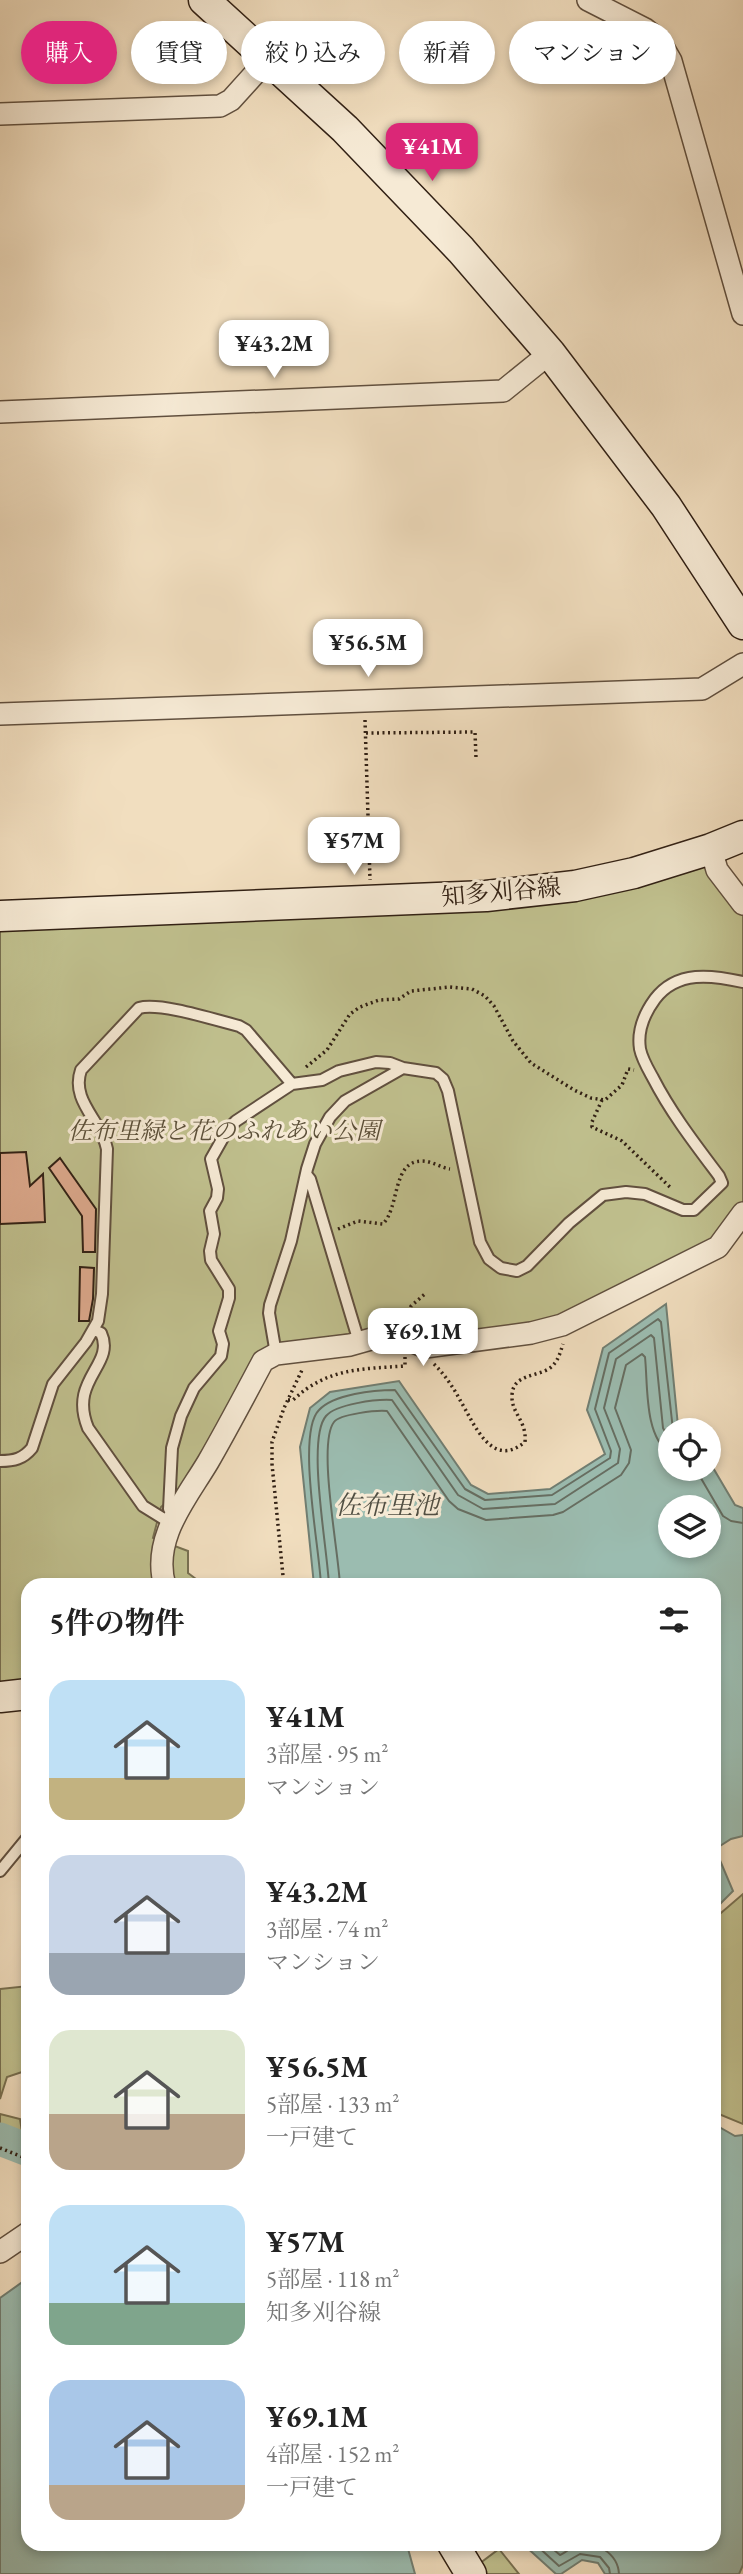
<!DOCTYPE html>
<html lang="ja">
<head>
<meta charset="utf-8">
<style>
  body { margin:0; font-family:"EB Garamond","Noto Serif JP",serif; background:#f2f2f2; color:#222; height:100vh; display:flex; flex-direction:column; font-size:26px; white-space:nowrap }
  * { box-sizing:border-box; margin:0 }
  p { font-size:23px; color:#767676 }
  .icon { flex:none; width:38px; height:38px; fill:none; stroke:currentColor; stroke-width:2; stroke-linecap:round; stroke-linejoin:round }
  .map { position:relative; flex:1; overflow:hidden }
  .panel { position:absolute; left:21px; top:1578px; width:700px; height:973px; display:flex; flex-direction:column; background:#fff; border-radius:21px; box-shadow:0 4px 10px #0003 }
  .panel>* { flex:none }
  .top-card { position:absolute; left:21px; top:21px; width:702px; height:63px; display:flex; gap:14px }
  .fabs { position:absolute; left:658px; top:1418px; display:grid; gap:14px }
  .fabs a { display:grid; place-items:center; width:63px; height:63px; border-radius:50%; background:#fff; box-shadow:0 4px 10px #0003; font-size:35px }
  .price { position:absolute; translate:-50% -60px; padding:0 16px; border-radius:14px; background:#fff; color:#222; font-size:23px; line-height:46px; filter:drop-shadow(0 2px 4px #0008) }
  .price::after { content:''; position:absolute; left:50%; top:42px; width:21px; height:16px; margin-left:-10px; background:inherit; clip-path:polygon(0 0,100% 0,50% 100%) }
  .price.on { background:#db2777; color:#fff }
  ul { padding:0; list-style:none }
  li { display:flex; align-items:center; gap:21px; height:175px; padding:0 28px }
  li span { display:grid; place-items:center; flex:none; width:196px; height:140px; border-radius:21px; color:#555 }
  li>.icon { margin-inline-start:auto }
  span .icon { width:84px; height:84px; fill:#fffc; stroke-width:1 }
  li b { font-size:30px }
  h2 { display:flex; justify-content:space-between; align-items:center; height:84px; padding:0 28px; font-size:30px }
  .chip { padding:0 24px; border-radius:32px; background:#fff; box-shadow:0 4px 10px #0003; font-size:24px; line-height:63px }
  .chip.on { background:#db2777; color:#fff }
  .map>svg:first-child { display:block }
  .green { fill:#c0c08e; stroke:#787051; stroke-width:2 }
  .water { fill:#9bbcb0; stroke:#717e72; stroke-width:2; fill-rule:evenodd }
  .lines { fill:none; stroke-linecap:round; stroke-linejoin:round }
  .shore { stroke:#666e62; stroke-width:2 }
  .river { stroke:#9bbcb0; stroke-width:33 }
  .building { fill:#deaa8e; stroke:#312014; stroke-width:2 }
  .lane-casing { stroke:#61503f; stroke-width:14 }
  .street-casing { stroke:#61503f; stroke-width:24 }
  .secondary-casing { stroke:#312014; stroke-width:33 }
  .path { stroke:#312014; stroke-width:3.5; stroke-dasharray:2 3.5; stroke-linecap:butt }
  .lane { stroke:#f6ead5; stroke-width:10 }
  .street { stroke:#f6ead5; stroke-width:21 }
  .secondary { stroke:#f6ead5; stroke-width:30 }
  .labels { text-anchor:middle; stroke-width:6; stroke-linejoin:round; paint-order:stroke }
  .street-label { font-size:24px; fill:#312014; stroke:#f6ead5 }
  .park-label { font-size:24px; font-style:italic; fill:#5c5039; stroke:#f6ead5 }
  .water-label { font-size:26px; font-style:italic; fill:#514f43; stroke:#f6ead5 }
</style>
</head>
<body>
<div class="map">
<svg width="743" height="2574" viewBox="0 0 743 2574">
  <rect width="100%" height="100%" fill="#f1debf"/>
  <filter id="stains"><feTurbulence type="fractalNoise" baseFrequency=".00286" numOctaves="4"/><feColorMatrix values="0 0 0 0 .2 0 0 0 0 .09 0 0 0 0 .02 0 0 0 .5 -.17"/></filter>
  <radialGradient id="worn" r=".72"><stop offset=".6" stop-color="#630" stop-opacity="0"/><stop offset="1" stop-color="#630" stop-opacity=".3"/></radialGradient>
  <path class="green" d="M711 849 743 904V1213L718 1247 593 1311 425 1347 392 1327 283 1345 175 1495 161 1507 153 1538 188 1551V1573L204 1585 28 1586V1683L0 1686V916L486 896Z
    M743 1894V2124L714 2112V1919Z
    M28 1986V2070L7 2077 0 2099V1989Z
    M0 2114 20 2119 24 2144 28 2146V2156L0 2144Z
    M499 2549 519 2574H486L479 2564Z"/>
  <path class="water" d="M666 1304 678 1426 682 1430H670V1468H709V1461L735 1505 743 1508V1836L731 1839 720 1846 719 1858 733 1891 714 1910V1586L314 1585 300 1447 310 1408 330 1392 399 1381 471 1485 488 1494 550 1489 605 1454 587 1410 603 1348ZM670 1507H709V1545H670Z
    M714 2124 735 2136 743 2135V2565L739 2574H605L598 2563 582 2560 561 2574H556L524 2545 714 2544Z
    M28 2278V2544L407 2545 415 2574H0V2298Z"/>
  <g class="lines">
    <path class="shore" d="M695 1468 723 1516 731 1521 743 1523
      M321 1586C320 1550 296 1433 319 1410 334 1394 374 1390 395 1390L465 1489 485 1500 552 1495 610 1458 611 1451 595 1409 609 1353 658 1319 661 1322 673 1430
      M329 1586C328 1551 306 1439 326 1416 336 1404 377 1399 392 1400L458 1495 483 1509 555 1504 618 1463 620 1449 604 1408 616 1359 651 1335 654 1338 663 1428 670 1441
      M340 1586C339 1553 317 1444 334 1422 340 1414 377 1410 387 1411L449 1501 458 1509 486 1520 553 1515 563 1512 621 1475 629 1463 631 1450 615 1408 626 1365 642 1354 645 1357C648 1385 644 1437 670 1453
      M535 2544 559 2566 580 2554 600 2557 609 2568 610 2574
      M547 2544 560 2555C565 2553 570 2548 575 2546 595 2538 618 2554 619 2574"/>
    <path class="river" d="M0 2139 28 2150"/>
  </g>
  <path class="building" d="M26 1152 30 1186 43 1174 45 1222 0 1224V1153Z
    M60 1158 96 1209 95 1252H83L82 1216 49 1168Z
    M80 1267 94 1268 93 1299 89 1321H79Z"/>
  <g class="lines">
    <g class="lane-casing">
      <path id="lane" d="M306 1174 310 1179 359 1342
        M94 1330 101 1333C116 1365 68 1379 88 1428L143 1506 172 1524
        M276 1354 269 1313 270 1305 291 1241 307 1169 315 1144 330 1117 345 1101 403 1068 436 1073 443 1079 448 1091 480 1242 489 1259 501 1268 517 1271 527 1266 569 1223 603 1195 626 1192 645 1194 683 1210H694L722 1183 719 1176C695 1144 671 1113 653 1078 648 1069 642 1059 640 1049 637 1030 644 1014 655 999 677 970 712 975 743 982
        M0 1461C14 1461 23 1459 32 1448L53 1384 86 1342 98 1321 102 1294 107 1149C102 1121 70 1101 81 1070L139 1008C160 1002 215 1020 239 1026L246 1030 292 1084
        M176 1514 169 1509 172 1448 181 1416 194 1388 221 1356 223 1344 219 1331 229 1298V1289L211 1260 210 1251 214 1234 210 1211 217 1198 218 1189 211 1159 228 1129 236 1121 292 1084 322 1080 339 1071 376 1062 390 1063 403 1068
        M0 1871 28 1837"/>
    </g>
    <g class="street-casing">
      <path id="street" d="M588 0 645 29 659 40 671 61 743 314
        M0 114 220 106 231 100 268 59
        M0 412 503 391 550 353
        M0 714 702 689 743 664
        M711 849 717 870 743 904
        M165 1586C151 1539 186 1499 208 1462 227 1429 245 1395 263 1361L276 1354 350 1345 382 1336 397 1335 425 1347 531 1333 562 1325 718 1247 743 1213
        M0 2252 28 2233"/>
    </g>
    <g class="secondary-casing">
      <path id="secondary" d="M204 0 345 129 461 250 550 353 666 506 743 624
        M0 916 486 896 575 886 634 873 711 849 743 836
        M0 1697 28 1694
        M453 2544 471 2574"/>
    </g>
    <path class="path" d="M365 720 370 880
      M366 733 475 732 476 758
      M306 1067 327 1050 350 1014 360 1007 379 1000 399 999 411 991 450 987 472 989 485 996 494 1006 513 1041 531 1063 574 1090 591 1098 605 1100 622 1085 628 1069 634 1070
      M602 1100 592 1122V1127L622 1141 672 1189
      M338 1229 358 1221 383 1224C400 1206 392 1161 422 1161 432 1161 441 1168 450 1169
      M409 1318 411 1306 426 1293
      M434 1364C445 1375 453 1387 460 1400 474 1423 491 1470 525 1442 527 1420 511 1414 512 1395 513 1374 537 1377 550 1368 558 1362 560 1353 563 1344
      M288 1400H293C327 1368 361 1369 405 1366V1357
      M284 1586 272 1464V1442L284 1408 302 1370
      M0 2148 28 2159"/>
    <use href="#lane" class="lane"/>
    <use href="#street" class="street"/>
    <use href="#secondary" class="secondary"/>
  </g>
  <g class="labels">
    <g class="street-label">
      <text transform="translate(501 892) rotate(-5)" y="8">知多刈谷線</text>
    </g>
    <g class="park-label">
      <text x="224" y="1139">佐布里緑と花のふれあい公園</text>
    </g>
    <g class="water-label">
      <text x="387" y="1514">佐布里池</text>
    </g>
  </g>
  <rect width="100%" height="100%" filter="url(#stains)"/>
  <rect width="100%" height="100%" fill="url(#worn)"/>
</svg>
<div class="fabs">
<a><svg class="icon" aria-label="locate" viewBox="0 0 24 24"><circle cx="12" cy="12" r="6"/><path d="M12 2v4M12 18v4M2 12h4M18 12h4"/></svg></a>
<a><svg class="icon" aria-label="layers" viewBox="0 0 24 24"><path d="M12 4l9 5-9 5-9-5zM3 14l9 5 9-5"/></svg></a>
</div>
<b class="price on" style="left:432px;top:183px">¥41M</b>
<b class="price" style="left:274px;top:380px">¥43.2M</b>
<b class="price" style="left:368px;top:679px">¥56.5M</b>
<b class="price" style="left:354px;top:877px">¥57M</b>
<b class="price" style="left:423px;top:1368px">¥69.1M</b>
<div class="top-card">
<a class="chip on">購入</a>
<a class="chip">賃貸</a>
<a class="chip">絞り込み</a>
<a class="chip">新着</a>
<a class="chip">マンション</a>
</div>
<section class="panel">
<h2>5件の物件<svg class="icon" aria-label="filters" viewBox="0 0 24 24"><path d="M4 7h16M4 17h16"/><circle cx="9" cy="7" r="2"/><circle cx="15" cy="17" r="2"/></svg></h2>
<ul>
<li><span style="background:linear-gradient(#bfe0f5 70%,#c2b280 0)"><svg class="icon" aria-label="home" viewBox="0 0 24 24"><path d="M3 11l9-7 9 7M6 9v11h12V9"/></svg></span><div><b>¥41M</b><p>3部屋 · 95 m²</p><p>マンション</p></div></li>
<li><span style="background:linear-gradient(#c9d6e8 70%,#9aa5b1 0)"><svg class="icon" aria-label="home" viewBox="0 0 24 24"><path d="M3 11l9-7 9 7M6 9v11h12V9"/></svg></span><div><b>¥43.2M</b><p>3部屋 · 74 m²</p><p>マンション</p></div></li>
<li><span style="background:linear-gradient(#dfe7d0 60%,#b9a48a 0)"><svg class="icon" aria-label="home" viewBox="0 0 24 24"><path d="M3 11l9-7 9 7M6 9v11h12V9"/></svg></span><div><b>¥56.5M</b><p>5部屋 · 133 m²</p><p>一戸建て</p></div></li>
<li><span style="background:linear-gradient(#bfe0f5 70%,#7fa58c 0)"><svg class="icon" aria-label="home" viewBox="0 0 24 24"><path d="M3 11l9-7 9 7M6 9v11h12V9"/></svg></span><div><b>¥57M</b><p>5部屋 · 118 m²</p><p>知多刈谷線</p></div></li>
<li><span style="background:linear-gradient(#a9c7e8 75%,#b9a48a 0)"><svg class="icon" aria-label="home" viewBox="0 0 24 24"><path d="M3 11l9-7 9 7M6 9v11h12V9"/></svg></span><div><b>¥69.1M</b><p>4部屋 · 152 m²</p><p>一戸建て</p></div></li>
</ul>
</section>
</div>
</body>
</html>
